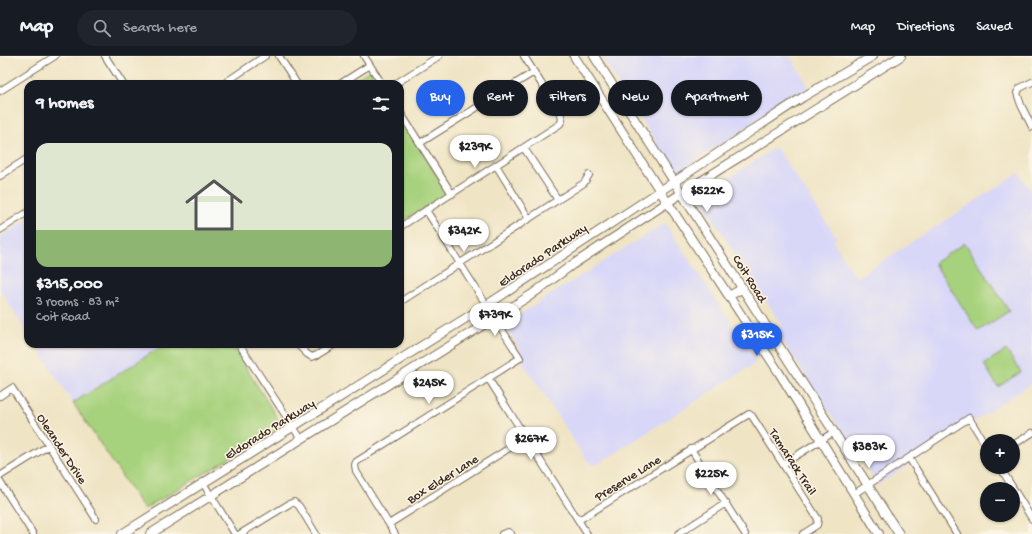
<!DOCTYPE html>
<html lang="en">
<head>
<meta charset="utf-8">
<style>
  body { margin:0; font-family:"Gochi Hand",sans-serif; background:#20242c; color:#f1f3f6; height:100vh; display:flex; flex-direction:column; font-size:15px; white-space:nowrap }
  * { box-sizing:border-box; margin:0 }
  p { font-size:13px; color:#9ea1a6 }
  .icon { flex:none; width:22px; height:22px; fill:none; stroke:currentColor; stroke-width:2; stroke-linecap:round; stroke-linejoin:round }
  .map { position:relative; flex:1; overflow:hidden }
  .panel { position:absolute; left:24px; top:24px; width:380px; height:268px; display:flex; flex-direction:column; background:#171b24; border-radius:12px; box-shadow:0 1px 3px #0004 }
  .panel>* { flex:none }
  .banner { position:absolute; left:416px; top:24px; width:380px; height:36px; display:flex; gap:8px }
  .fabs { position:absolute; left:980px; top:378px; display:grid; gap:8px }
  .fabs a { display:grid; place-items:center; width:40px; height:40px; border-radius:50%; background:#171b24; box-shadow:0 1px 3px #0004; font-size:20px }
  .price { position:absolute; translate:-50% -34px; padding:0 9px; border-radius:14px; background:#fff; color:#222; font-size:13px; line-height:26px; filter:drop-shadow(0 1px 2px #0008) }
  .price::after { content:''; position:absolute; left:50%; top:24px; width:12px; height:9px; margin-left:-6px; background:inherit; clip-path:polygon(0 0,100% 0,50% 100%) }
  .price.selected { background:#2563eb; color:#fff }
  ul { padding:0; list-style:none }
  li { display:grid; align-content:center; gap:8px; height:212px; padding:0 12px }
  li+li { border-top:1px solid #363941 }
  li span { display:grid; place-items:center; height:124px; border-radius:12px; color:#555 }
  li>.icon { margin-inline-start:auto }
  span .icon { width:72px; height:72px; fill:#fffc; stroke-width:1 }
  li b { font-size:17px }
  h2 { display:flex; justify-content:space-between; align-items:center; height:48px; padding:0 12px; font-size:17px }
  .chip { padding:0 14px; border-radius:18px; background:#171b24; box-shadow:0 1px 3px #0004; font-size:14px; line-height:36px }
  .chip.selected { background:#2563eb; color:#fff }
  header { display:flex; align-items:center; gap:24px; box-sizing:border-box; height:56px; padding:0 20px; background:#171b24; border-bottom:1px solid #363941 }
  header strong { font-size:19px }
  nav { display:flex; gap:22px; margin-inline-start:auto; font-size:14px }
  .search { width:280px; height:36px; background:#20242c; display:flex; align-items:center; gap:10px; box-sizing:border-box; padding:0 14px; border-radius:22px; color:#9ea1a6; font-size:15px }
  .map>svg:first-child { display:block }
  .built { fill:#d8d7f8 }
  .green { fill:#a7d27d; stroke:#717e4e }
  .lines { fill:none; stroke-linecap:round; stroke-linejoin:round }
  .minor-casing { stroke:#7a6b58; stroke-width:8 }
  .major-casing { stroke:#7a6b58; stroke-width:10 }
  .minor { stroke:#fff; stroke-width:6 }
  .major { stroke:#fff; stroke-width:8 }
  .labels { text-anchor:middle; stroke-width:3; stroke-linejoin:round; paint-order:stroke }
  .street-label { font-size:13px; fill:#3b2a1e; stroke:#fcf5e5 }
</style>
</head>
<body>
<header>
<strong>Map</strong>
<div class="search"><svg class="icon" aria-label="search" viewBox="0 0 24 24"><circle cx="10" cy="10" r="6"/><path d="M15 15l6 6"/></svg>Search here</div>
<nav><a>Map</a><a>Directions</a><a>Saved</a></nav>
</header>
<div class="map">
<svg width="1032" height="478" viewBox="0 0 1032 478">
  <rect width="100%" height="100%" fill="#fcf5e5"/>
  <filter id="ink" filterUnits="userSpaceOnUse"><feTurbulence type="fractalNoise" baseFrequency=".025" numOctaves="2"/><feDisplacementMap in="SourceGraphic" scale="8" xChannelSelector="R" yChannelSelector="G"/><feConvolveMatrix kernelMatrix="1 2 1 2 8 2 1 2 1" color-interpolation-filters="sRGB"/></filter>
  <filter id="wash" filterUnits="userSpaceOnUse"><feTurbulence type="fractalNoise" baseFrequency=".012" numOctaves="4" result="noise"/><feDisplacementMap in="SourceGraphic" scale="16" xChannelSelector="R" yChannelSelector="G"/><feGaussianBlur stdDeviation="0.9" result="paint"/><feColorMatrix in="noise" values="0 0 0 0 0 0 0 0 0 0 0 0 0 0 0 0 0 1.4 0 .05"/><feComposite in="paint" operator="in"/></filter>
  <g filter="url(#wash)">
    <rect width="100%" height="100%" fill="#efe4c4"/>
    <path class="built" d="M601 0H790L809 31 676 117Z
      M776 91 837 182 833 185 856 222 1019 117 1032 137V327L878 429 776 275 783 270 714 165 704 148V138Z
      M28 163V278L0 234V181Z
      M665 167 757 306 595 410 587 405 523 307 520 294 504 268Z
      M35 288H165L73 347Z"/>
    <path class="green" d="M370 14 379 28H347Z
      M400 61 448 137 400 167Z
      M965 187 1009 255 978 275 934 207Z
      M165 288H231L283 371 144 453 73 347Z
      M1006 294 1021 316 998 331 984 308Z"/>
  </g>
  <g filter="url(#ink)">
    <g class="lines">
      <g class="minor-casing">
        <path id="minor" d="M105 0 123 28
          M279 0 297 28
          M364 0 382 28
          M1032 26 1020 32 1017 37 1021 49 1032 71
          M225 28 226 26 265 0
          M340 28 370 9
          M395 28 439 0
          M0 35 55 0
          M400 56 452 138
          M420 87 534 16
          M524 92 558 144
          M496 109 529 163
          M0 120 28 102
          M400 171 560 68 562 64 561 59 524 0
          M0 174 28 156
          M400 246 584 127 589 119
          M239 288 301 383
          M297 288 307 298 312 301 317 299 335 288
          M488 322 587 478
          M0 340 12 332 96 463
          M1013 389 1032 377
          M691 393 745 478
          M909 402 957 478
          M783 408 834 376
          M1000 411 1032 463
          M0 420 48 390
          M0 426 33 478
          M203 427 235 478
          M854 438 969 362 987 391
          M579 464 749 358 752 360 818 463 817 469 803 478
          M389 468 527 381
          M240 478 289 448 294 446 299 450 316 478
          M395 478 356 415 355 409 356 406 520 302 426 154
          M502 478 508 476 511 478
          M678 478 726 447"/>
      </g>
      <g class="major-casing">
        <path id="major" d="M574 0 660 135 778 315 879 478
          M594 0 899 478
          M729 240 743 232
          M122 478 490 247 803 41 873 0
          M150 478 531 239 572 209 682 137 901 0"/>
      </g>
      <use href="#minor" class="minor"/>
      <use href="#major" class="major"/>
    </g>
  </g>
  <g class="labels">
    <g class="street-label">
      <text transform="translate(542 198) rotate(-34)" y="5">Eldorado Parkway</text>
      <text transform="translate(751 222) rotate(58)" y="5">Coit Road</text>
      <text transform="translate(269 372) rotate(-32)" y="5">Eldorado Parkway</text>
      <text transform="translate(63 392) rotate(57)" y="5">Oleander Drive</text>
      <text transform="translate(794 405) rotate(57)" y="5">Tamarack Trail</text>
      <text transform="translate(627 421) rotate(-32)" y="5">Preserve Lane</text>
      <text transform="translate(442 422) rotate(-32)" y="5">Box Elder Lane</text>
    </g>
  </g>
</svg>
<div class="fabs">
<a>+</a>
<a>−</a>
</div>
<b class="price" style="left:475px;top:113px">$239K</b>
<b class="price" style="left:707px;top:157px">$522K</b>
<b class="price" style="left:464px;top:197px">$342K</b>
<b class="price" style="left:495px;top:281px">$739K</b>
<b class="price selected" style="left:757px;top:301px">$315K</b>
<b class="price" style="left:429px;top:349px">$245K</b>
<b class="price" style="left:531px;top:405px">$267K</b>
<b class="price" style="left:869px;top:413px">$383K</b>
<b class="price" style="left:711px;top:440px">$225K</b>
<div class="banner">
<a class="chip selected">Buy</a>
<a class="chip">Rent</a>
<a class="chip">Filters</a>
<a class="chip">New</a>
<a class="chip">Apartment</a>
</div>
<section class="panel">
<h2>9 homes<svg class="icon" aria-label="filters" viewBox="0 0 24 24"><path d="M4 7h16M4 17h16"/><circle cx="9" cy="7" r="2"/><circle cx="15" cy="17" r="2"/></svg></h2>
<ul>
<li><span style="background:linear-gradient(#dfe7d0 70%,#8fb573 0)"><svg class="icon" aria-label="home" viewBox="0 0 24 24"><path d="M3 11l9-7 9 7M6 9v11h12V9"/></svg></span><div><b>$315,000</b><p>3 rooms · 83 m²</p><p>Coit Road</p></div></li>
</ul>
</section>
</div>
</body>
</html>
